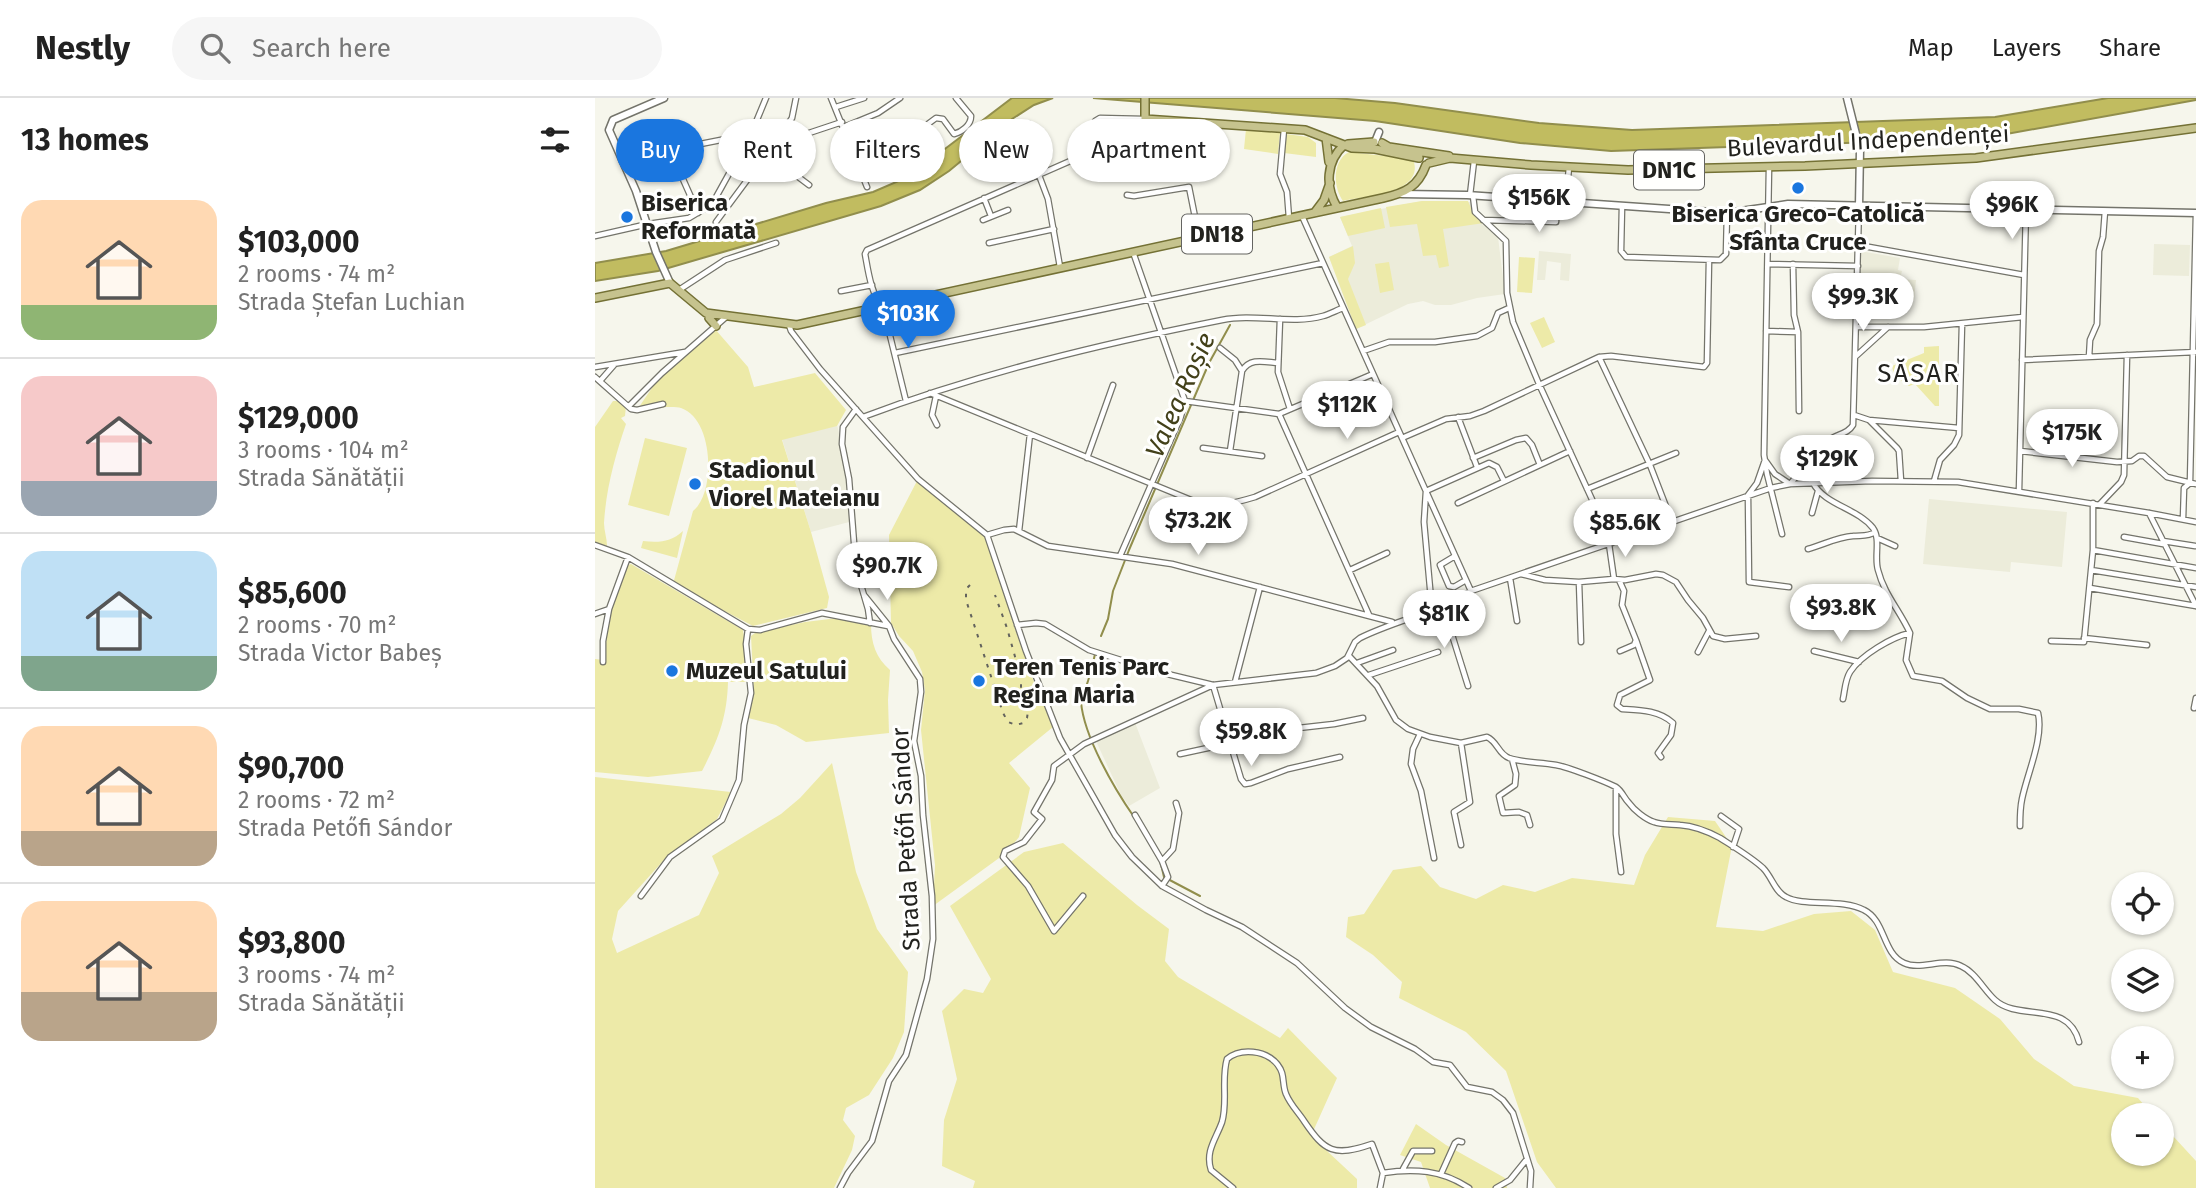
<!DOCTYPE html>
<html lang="en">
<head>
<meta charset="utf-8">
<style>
  body { margin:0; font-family:"Fira Sans",sans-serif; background:#f6f6f6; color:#222; height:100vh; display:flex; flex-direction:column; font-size:26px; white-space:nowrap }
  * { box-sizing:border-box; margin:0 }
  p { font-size:23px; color:#767676 }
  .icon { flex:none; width:38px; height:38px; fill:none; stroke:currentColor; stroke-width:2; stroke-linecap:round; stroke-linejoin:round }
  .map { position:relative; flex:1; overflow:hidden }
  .panel { display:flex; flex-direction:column; background:#fff; width:595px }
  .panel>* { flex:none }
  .hud { position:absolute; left:21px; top:21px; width:665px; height:63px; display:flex; gap:14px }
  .fabs { position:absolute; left:1516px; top:774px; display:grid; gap:14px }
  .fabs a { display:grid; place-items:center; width:63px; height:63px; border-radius:50%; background:#fff; box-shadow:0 2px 5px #0004; font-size:35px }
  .price { position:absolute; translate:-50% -60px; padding:0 16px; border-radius:24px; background:#fff; color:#222; font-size:23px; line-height:46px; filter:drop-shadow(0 2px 4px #0008) }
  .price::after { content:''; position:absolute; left:50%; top:42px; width:21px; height:16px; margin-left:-10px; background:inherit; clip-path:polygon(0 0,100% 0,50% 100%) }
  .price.selected { background:#1a76df; color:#fff }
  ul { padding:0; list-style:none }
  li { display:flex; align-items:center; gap:21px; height:175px; padding:0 21px }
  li+li { border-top:2px solid #e0e0e0 }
  li span { display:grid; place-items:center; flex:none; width:196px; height:140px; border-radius:21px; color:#555 }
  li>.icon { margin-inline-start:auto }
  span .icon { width:84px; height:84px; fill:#fffc; stroke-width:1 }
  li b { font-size:30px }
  h2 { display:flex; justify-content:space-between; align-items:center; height:84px; padding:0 21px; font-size:30px }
  .tag { padding:0 24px; border-radius:32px; background:#fff; box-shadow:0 2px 5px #0004; font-size:24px; line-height:63px }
  .tag.selected { background:#1a76df; color:#fff }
  header { display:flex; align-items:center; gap:42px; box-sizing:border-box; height:98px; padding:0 35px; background:#fff; border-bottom:2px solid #e0e0e0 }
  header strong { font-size:33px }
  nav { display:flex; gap:38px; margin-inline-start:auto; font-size:24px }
  .search { width:490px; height:63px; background:#f6f6f6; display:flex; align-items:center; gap:18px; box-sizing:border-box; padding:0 24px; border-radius:38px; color:#767676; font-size:26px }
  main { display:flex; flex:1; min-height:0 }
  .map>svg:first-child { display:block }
  .built { fill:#ececda }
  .green { fill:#edeaa8 }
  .water { fill:#c1bc60; stroke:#918e4c; stroke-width:2 }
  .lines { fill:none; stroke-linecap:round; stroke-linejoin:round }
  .stream { stroke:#918e4c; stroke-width:2 }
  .street-casing { stroke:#74746b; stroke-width:7 }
  .secondary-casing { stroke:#74746b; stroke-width:9 }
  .primary-casing { stroke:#747135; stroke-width:10 }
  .street { stroke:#fff; stroke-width:4.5 }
  .secondary { stroke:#fff; stroke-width:6 }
  .primary { stroke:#c6c38e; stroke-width:7 }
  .rail { stroke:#63635d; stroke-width:2; stroke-dasharray:3.5 7; stroke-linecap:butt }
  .poi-dot { fill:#1a76df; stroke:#fffffe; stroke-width:2.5 }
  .labels { text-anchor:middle; stroke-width:6; stroke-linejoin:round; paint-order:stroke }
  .shield { fill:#fffffe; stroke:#646461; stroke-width:2 }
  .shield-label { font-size:23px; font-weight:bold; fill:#22221e }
  .street-label { font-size:24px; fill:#22221e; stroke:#fffffe }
  .poi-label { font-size:24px; font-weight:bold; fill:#22221e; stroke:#fffffe; text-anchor:start }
  .neighbourhood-label { font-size:26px; letter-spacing:2px; fill:#22221e; stroke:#fffffe }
  .water-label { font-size:26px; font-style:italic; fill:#424019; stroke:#fffffe }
</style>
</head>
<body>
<header>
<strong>Nestly</strong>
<div class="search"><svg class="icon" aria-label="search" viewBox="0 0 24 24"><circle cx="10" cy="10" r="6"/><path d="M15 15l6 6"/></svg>Search here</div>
<nav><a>Map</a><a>Layers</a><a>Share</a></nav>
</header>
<main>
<section class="panel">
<h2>13 homes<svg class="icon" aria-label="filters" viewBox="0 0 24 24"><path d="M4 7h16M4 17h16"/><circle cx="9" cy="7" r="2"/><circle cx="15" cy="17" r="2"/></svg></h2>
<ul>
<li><span style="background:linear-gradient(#ffd9b3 75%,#8fb573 0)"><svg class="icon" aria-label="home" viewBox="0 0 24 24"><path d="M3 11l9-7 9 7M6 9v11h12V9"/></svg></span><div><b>$103,000</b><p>2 rooms · 74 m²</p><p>Strada Ștefan Luchian</p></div></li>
<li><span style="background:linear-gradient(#f6c9c9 75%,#9aa5b1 0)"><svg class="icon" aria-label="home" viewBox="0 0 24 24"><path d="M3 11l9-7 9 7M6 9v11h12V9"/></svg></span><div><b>$129,000</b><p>3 rooms · 104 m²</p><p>Strada Sănătății</p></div></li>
<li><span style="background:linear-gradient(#bfe0f5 75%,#7fa58c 0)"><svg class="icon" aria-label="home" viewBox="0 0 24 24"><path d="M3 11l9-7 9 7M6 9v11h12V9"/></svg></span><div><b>$85,600</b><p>2 rooms · 70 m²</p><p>Strada Victor Babeș</p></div></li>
<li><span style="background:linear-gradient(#ffd9b3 75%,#b9a48a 0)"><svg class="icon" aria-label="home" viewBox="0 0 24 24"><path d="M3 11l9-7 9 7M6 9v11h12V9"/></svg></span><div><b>$90,700</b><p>2 rooms · 72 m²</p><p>Strada Petőfi Sándor</p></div></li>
<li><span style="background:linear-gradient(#ffd9b3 65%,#b9a48a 0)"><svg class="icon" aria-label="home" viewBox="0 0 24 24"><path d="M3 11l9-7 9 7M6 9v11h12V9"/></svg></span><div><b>$93,800</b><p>3 rooms · 74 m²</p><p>Strada Sănătății</p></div></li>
</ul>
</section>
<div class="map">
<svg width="1601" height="1090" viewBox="0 0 1601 1090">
  <rect width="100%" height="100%" fill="#f6f6ec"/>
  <path class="built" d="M827 103 875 104 881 118 903 139 910 196 882 200 856 207H840L828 203 813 206 761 231 734 159 757 148 745 119Z
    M1559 146 1595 147 1594 178 1558 177Z
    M944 153 976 156 974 183 965 182 966 165 952 163 950 182H942Z
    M1265 153 1305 160 1303 172 1307 173 1305 181 1321 182 1319 202 1264 206Z
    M242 327 247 346 258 423 216 434 187 341Z
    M1334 401 1472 414 1467 469 1416 464 1415 474 1328 466Z
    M539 622 565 690 534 708 526 697 500 641Z"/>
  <path class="green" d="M651 31 685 35 683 56 649 51Z
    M691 36 713 39 721 45V59L689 55Z
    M754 54 818 61C831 96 770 98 748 103 738 89 737 63 754 54Z
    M827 103H873L878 115 889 125 848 131 854 168 844 170 841 157 828 158 822 126 795 129 791 109Z
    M786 110 790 130 753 138 745 119Z
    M758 148 760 165 753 181 771 227 761 231 734 159Z
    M924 159 940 160 937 195 922 194Z
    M794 164 799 192 785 195 780 166Z
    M1278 179 1304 180V194L1277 192Z
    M949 219 960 244 947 250 935 225Z
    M120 231 153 269 159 289 220 275 251 312 242 328 187 342 216 434 234 499 232 510 158 528 78 486 98 413C121 395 119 321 86 310 77 307 52 311 42 312L67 275Z
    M1344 248V308H1340L1320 286 1314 288 1299 277 1297 268 1329 255V249Z
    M18 303H27L31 308 30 318 26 320 31 326C20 358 11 391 9 425 9 433 12 440 12 448L0 444V329Z
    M50 340 92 350 74 418 33 407Z
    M323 381 392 437 419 528 437 579 458 629 414 665 435 690 424 739 411 755 338 808 340 767 326 632 330 592 327 574 318 553 304 538 296 525 294 437Z
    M88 433 82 460 46 450 48 443C64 445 76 444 88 433Z
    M36 466 148 532 155 584H133C132 620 123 642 107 673L53 679 0 674V561L9 562 15 511 33 467Z
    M243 520 276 526C276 545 281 560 295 572L293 602 294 635 211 644 181 627 153 620 159 596 156 538 160 535 210 524Z
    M237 665 261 774 282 831 313 874 309 934 298 960 274 997 251 1010 248 1022 260 1038 257 1052 239 1090H0V679L136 694 122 721 68 763 23 813 17 841 22 855 104 817 124 775 117 758 186 716 205 700Z
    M1073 719 1120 723 1137 748 1121 829 1168 833 1219 816 1256 813 1280 832 1298 874 1360 890 1405 921 1439 961 1479 988 1543 1000 1558 1017H1528V1055H1566V1025L1601 1063V1090H961L942 1064 911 973 871 934 804 900 807 884 778 857 751 839 753 819 769 816 798 772 826 768 845 789 881 801 908 787 940 794 977 780 1039 787 1050 757Z
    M468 745 542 807 574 831 570 863 583 879 685 940 693 930 742 980 716 1038 762 1081V1090H378L380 1083 347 1068 349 1022 362 981 347 913 369 891 388 895 396 881 355 808 429 754Z
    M821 1026 851 1047 910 1080 912 1090H835L826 1064 805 1057Z"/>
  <path class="water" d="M417 0H458L439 7 417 21 354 73 325 92 286 108 63 173 0 183V165L71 153 231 105 278 94 313 79Z
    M498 0H740L800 5 944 25 1037 32 1400 19 1513 0H1601V2L1395 39 1341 42 1016 53 925 45 780 23Z"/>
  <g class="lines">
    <path class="stream" d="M506 538 513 521 518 493 534 452 614 265 635 227
      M500 556C498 565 496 574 493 583 491 591 486 596 486 604 489 639 519 690 539 719
      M565 762 569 779 605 798"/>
    <g class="street-casing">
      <path id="street" d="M236 0 272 89
        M241 9 269 0
        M249 29 283 15 305 0
        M297 30 308 48
        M689 31 685 76 692 94 694 120
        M188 33 197 20 201 0
        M386 51 413 29 434 26 431 43 453 101 465 169
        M170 58 186 66 214 87
        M1174 69 1169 357 1172 376 1187 436
        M265 71 305 51 318 37 341 20 348 21 359 36C367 34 376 27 376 18L361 0
        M532 97 539 98 594 89 604 139
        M875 97 879 63
        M878 98 880 114 911 143 912 195 918 224 944 286 1017 445
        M389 100 396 118
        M971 103 974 69
        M1027 108 1026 153 1031 159 1125 162 1131 156 1132 115
        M103 115 75 52 156 36 171 38 187 33 211 36 247 24
        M707 118 876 493
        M388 122 413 112
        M888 122 961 124 962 104
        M919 122 922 101
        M121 124 170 58 171 38
        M0 138 53 126 94 120 114 108 120 101 156 36 171 0
        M394 145 459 131
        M1263 147 1429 177
        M1173 166 1263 168
        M1198 166 1199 217 1203 234
        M84 192 130 162 181 145
        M246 193 277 187
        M685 221 683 274 695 311
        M194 227 196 233 225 271 323 381 392 437 431 553 465 640 520 737 537 759 567 788 611 812 647 829 702 865 750 910 776 929 820 951 838 964 855 967 872 989 897 994 908 1002 918 1015 936 1073 935 1090
        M1262 229H1329L1428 219
        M1171 233 1203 234 1204 313
        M625 250 640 262 647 273 635 353
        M768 253 794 244H840L882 238 897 230 903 215 914 210
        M300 255 728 165
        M1004 259 1055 367 1077 424
        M1260 259 1293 229
        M1494 259 1495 242 1502 226 1504 153 1508 139 1510 113
        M1427 262 1601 254
        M0 269 90 254
        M647 273C655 259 670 264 683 265
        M0 279 36 311 42 312 68 306
        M5 283 19 267
        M335 295 601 404C622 410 640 405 660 399L804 334
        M341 298 337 317 342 327
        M311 303 288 209C276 197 273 172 270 156L272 152 498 53 500 23 505 20 549 21
        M590 303 684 316 778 276
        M34 308 67 275 131 219
        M261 311 248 329 247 346 254 381 261 470 273 511 275 525
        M684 316 774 517
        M1259 317 1274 322 1302 350 1304 353 1306 383
        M268 319C385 275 506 246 627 222 660 215 696 227 728 218 735 216 742 212 748 210
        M863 319 882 369
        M1274 322 1364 330
        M807 340 851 321 875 318 889 313 1004 259 1016 258 1109 269 1112 265 1114 162
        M608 350 667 358
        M1425 353 1522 364 1537 363 1544 358H1549L1572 379 1601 386
        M492 360 518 287
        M878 360 921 342 931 340 937 347 945 367
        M1339 383 1345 362 1359 347 1364 337 1367 226
        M1218 385C1230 407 1262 410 1278 430 1286 441 1279 459 1283 472 1289 496 1305 513 1315 535L1311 562 1318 578 1347 583 1372 600 1395 611H1424L1443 615C1449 640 1432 676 1427 701 1425 710 1425 719 1425 728
        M992 391 1081 355
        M1424 393 1431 111
        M863 405 975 353
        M1505 406 1526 384 1529 377 1532 257
        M1217 415 1223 393
        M1554 415 1601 508
        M1588 421 1589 390 1595 385 1601 115
        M424 433 435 336
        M392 437 409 432 419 431 453 448 577 466 797 524
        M1529 439 1568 446
        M1282 440 1300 448
        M1568 443 1600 448
        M1014 446 1019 481
        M0 447 33 459 153 531 165 532 227 515 293 528
        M1213 451C1228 447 1242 439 1258 438 1266 437 1273 439 1280 434
        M1498 452 1601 470
        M525 458 586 318 590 303 538 154
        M860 458 845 467 854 488 859 489 871 482
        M755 472 792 455
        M1496 472 1601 489
        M926 476 950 482 984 484 1019 481 1030 482 1061 476 1068 477 1081 484 1093 502 1108 520 1118 538 1130 541 1161 538
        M915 480 922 523
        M1024 482 1029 493 1027 507 1041 542 1039 547 1025 553
        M984 484 986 544
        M1194 489 1154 484 1153 397 1162 385 1170 362 1180 376 1195 386C1207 372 1219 353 1234 342 1242 336 1253 336 1258 327L1264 108
        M1495 490 1601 508
        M848 508 873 588
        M837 512 829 424 831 393 894 365 902 369 909 383
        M0 516 14 511 33 459
        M422 527 441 525 450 526 494 552 564 574 618 587 721 575 740 568 752 560 760 544 765 540C801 522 842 515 876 493L1176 390 1195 386 1277 383 1363 384 1554 415 1601 424
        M1489 540 1552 547
        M1041 542 1055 582 1025 597 1022 607 1027 611C1044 612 1064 612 1078 625L1076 637 1063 655 1066 659
        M1456 543 1489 544 1498 452V405
        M1219 553 1264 564
        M1103 554 1114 533
        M754 558 782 588 801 622 813 631 835 639 866 645 892 639C903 644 903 656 914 660 929 665 945 664 961 667 973 669 1009 683 1021 689 1027 693 1029 700 1034 705 1039 712 1050 721 1059 724 1067 727 1077 726 1085 727 1100 728 1112 733 1125 740 1139 749 1156 759 1168 770 1177 779 1180 794 1191 799 1209 809 1247 800 1269 812 1291 823 1287 855 1309 865 1326 873 1348 859 1366 868 1380 874 1389 892 1400 902 1424 924 1473 901 1484 944
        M8 564V543L14 511
        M762 565 798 552
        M774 577 843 554
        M640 584 665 489
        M618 587 646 681 650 686 656 685 693 671 745 659
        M1248 601C1250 592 1250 582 1255 574 1266 557 1297 539 1315 535
        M1599 610 1601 600
        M825 636 818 651 816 666 826 693 839 760
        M585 656 636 645 677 633 739 626 768 620
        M917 661 921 676 920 687 904 698 908 715 924 714 932 717 935 727
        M1021 690V736L1026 774
        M540 717 567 763 573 779 567 788
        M1126 718 1144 731 1138 749
        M866 747 859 714 875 704 866 645
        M567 763 578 751 584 715 581 705
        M46 798 75 759 127 722 144 682 149 627 156 595 151 546 153 531
        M488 798 459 833 433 788 408 759 410 753 429 744 447 721 439 714 457 682 459 668 489 646 618 587
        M808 1071 818 1053H837
        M846 1076 860 1045 863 1043 867 1044
        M245 1090 253 1075 277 1043 294 983 311 957 332 881 338 841 337 798 328 717 326 678 319 643 326 594 325 581 299 541 294 528 269 497
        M638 1090 616 1072C610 1053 621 1041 627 1024 633 1004 626 981 632 961 639 955 648 953 658 954 670 955 683 962 687 975 689 982 688 989 691 996 695 1006 703 1014 709 1023 730 1054 739 1059 777 1046L788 1075C819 1070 847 1072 874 1090
        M785 1090 788 1075
        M901 1090 915 1082 932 1061"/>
    </g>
    <g class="secondary-casing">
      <path id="secondary" d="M69 0 18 22 14 32 41 93 61 154 75 185
        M1252 0 1265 52 1264 108
        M780 44 784 34
        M807 96 872 97 1132 115 1193 106 1601 115"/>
    </g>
    <g class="primary-casing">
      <path id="primary" d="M550 0V21L710 32 757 50 780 51 824 60
        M731 40 734 64
        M787 45 794 49 854 58
        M753 46 779 44
        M834 65 855 60 936 67 1033 72 1210 68 1381 60 1601 30
        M742 109C730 89 731 63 749 47
        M720 114 729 102 735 85
        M0 200 75 185 111 215 202 227 788 100C810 95 823 89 831 67
        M114 216V220L121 228"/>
    </g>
    <use href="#street" class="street"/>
    <use href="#secondary" class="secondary"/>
    <use href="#primary" class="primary"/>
    <path class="rail" d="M375 487 371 491V502L408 615 413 624 421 627 428 625 432 620 433 613 426 593V580L412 530 400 497"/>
  </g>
  <g class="poi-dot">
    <circle cx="1203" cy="90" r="7"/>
    <circle cx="32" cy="119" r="7"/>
    <circle cx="100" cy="386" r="7"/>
    <circle cx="77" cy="573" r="7"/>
    <circle cx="384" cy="583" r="7"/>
  </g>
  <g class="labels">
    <g class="shield">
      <rect x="1039" y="52.5" width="70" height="39" rx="5"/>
      <rect x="587" y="116.5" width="70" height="39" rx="5"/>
    </g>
    <g class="shield-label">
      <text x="1074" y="80">DN1C</text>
      <text x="622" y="144">DN18</text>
    </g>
    <g class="street-label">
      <text transform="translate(1273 43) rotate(-3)" y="8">Bulevardul Independenței</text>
      <text transform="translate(311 741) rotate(-93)" y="8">Strada Petőfi Sándor</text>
    </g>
    <g class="poi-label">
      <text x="46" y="113">Biserica<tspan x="46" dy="28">Reformată</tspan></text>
      <text x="1203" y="124" text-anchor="middle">Biserica Greco-Catolică<tspan x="1203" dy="28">Sfânta Cruce</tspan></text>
      <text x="114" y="380">Stadionul<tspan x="114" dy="28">Viorel Mateianu</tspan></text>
      <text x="398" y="577">Teren Tenis Parc<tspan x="398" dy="28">Regina Maria</tspan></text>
      <text x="91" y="581">Muzeul Satului</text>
    </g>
    <g class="neighbourhood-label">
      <text x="1324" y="284">SĂSAR</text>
    </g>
    <g class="water-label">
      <text transform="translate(585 297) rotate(-66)" y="9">Valea Roșie</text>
    </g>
  </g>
</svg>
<div class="fabs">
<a><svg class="icon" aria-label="locate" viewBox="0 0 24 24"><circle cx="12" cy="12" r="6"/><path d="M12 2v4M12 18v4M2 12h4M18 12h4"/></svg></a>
<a><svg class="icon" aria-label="layers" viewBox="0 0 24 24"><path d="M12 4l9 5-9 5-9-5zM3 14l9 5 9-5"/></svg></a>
<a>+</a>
<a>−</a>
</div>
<b class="price" style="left:944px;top:136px">$156K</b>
<b class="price" style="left:1417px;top:143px">$96K</b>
<b class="price" style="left:1268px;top:235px">$99.3K</b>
<b class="price selected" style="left:313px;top:252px">$103K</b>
<b class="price" style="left:752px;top:343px">$112K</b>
<b class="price" style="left:1477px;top:371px">$175K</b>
<b class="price" style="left:1232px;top:397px">$129K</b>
<b class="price" style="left:603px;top:459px">$73.2K</b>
<b class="price" style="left:1030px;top:461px">$85.6K</b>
<b class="price" style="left:292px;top:504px">$90.7K</b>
<b class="price" style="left:1246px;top:546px">$93.8K</b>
<b class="price" style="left:849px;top:552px">$81K</b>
<b class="price" style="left:656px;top:670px">$59.8K</b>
<div class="hud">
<a class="tag selected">Buy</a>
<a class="tag">Rent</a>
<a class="tag">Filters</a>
<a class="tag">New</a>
<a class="tag">Apartment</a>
</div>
</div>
</main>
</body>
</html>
